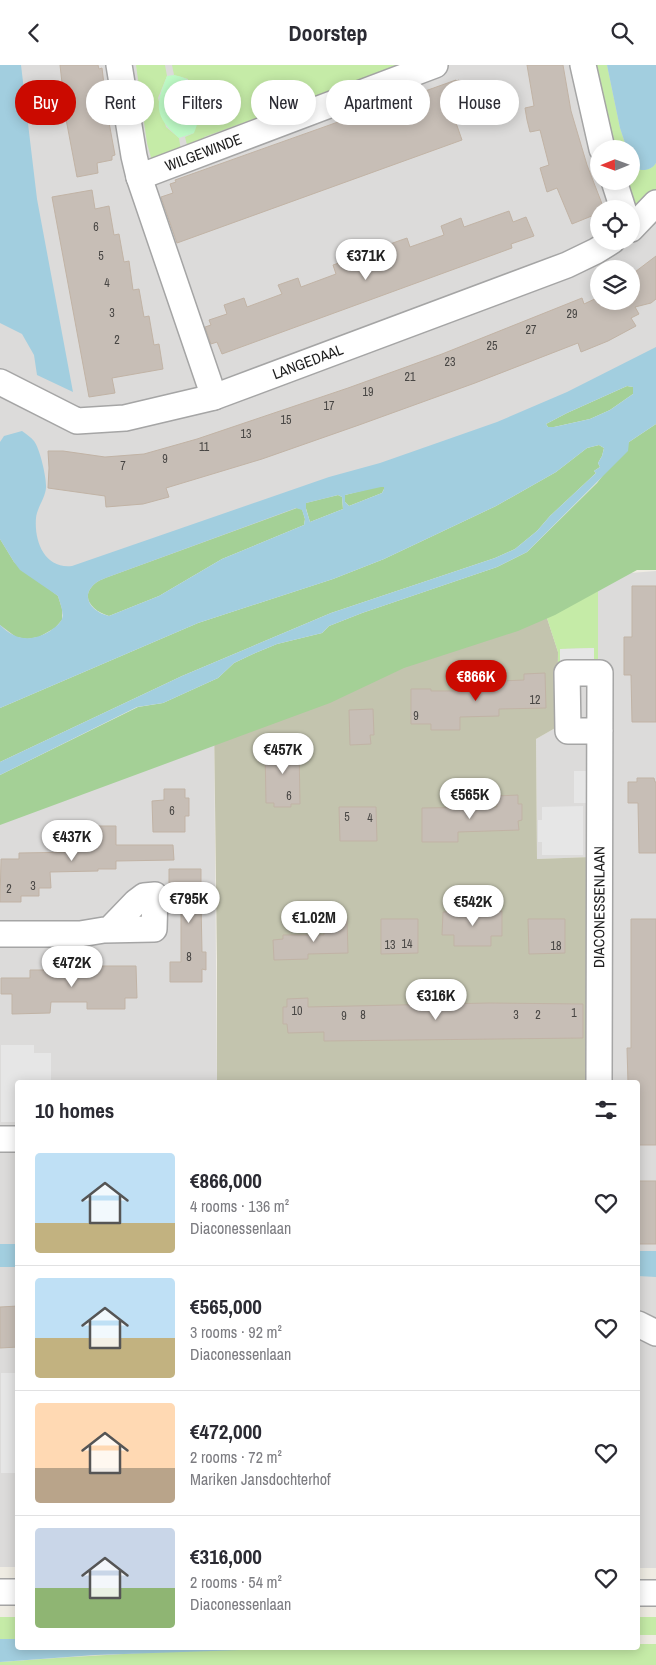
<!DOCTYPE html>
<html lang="en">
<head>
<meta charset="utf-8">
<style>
  body { margin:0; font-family:"Archivo Narrow",sans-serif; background:#f2f2f3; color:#2b2b33; height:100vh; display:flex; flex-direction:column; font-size:19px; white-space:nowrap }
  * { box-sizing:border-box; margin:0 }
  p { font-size:16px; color:#7c7c81 }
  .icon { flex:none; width:28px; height:28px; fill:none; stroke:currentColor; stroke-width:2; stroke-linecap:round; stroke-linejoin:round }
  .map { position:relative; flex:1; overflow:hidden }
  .side { position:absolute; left:15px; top:1015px; width:625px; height:570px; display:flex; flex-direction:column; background:#fff; border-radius:5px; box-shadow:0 2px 12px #0003 }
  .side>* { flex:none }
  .guide { position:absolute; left:15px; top:15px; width:626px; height:45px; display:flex; gap:10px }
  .needle { width:32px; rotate:269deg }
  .tools { position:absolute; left:590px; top:75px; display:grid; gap:10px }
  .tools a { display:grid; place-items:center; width:50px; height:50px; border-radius:50%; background:#fff; box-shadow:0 2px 12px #0003; font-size:25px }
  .price { position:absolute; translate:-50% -42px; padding:0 11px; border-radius:18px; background:#fff; color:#222; font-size:16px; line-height:32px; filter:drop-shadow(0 1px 2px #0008) }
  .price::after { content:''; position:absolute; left:50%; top:30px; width:15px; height:11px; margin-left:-8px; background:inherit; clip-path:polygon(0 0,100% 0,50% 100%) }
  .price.selected { background:#cb0a00; color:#fff }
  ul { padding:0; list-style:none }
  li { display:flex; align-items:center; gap:15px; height:125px; padding:0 20px }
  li+li { border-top:1px solid #e1e1e2 }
  li span { display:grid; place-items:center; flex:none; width:140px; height:100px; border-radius:5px; color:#555 }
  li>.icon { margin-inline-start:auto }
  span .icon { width:60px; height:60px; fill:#fffc; stroke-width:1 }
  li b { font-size:21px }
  h2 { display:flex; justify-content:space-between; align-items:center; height:60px; padding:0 20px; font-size:21px }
  .pill { padding:0 18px; border-radius:22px; background:#fff; box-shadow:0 2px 12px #0003; font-size:18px; line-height:45px }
  .pill.selected { background:#cb0a00; color:#fff }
  header { display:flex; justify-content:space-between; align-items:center; height:65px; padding:0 20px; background:#fff; font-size:22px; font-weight:700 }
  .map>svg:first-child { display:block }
  .residential { fill:#dcdbda; fill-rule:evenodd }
  .construction { fill:#c3c4ae }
  .grass { fill:#c5eba7 }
  .forest { fill:#a4d096 }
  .park { fill:#befbc6 }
  .parking { fill:#e6e6e6 }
  .water { fill:#a2cedf; fill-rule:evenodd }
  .building { fill:#c7beb6; stroke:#c1b3a5 }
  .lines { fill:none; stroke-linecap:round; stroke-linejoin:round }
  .minor-casing { stroke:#a5a5a5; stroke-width:28 }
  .minor { stroke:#fff; stroke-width:25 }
  .labels { text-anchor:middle; stroke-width:4.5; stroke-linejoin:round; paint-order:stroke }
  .number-label { font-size:12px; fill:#484644 }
  .street-label { font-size:15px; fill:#1e1e1e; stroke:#fff }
</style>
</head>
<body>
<header><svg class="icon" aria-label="back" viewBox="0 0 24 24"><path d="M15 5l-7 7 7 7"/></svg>Doorstep<svg class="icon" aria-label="search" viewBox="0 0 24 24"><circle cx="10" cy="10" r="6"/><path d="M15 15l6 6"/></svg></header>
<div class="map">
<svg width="656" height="1600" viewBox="0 0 656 1600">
  <rect width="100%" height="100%" fill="#efece3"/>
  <path class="residential" d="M0 0H656V289L0 577ZM599 84H631V116H599ZM599 144H631V176H599ZM599 204H631V236H599Z
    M656 506V1503H638V1018L588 1017 590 792 537 794 536 674 557 662 558 587 547 553 618 509Z
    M214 657 217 1017 18 1018 17 1502H0V752Z"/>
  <path class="construction" d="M547 553 558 587 557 662 536 674 537 794 591 792 588 1017H217V894L214 657 538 554Z"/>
  <path class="grass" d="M136 0H165L167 11 158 33 166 62 179 73 181 86 152 96 147 78Z
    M172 0H415L348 20 295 38 296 45 259 58 257 53 204 72 205 77 188 84 185 72 194 68 188 14 174 10Z
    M592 0H607L620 63 627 84H611Z
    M631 95 633 99C641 104 650 108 656 98V127L639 143 633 140 623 116H631Z
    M598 526V600H594V583L561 584 560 600 558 601V587L547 553Z
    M0 1552H17V1574H0Z
    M638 1552H656V1570H638Z
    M638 1579H656V1600H0V1597C99 1590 198 1584 298 1582 411 1581 524 1582 638 1582Z"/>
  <path class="forest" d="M627 321 633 322V329L610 345 590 354 554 362H548L546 359 567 348Z
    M656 359V505H637L555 550 518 566 404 603 330 638 0 760V710L138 642 163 638 218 613 234 598 253 589 277 579 322 568 329 561 362 548 497 502 527 487 597 418 629 377Z
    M599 380 604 383 602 391 598 398 600 402 594 406 596 408 550 451 537 466 515 484 495 493 331 548 182 611 0 697V643L198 558 333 514 384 494 496 441 556 407 587 383Z
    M380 421 384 422V424L382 428 349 441 345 437V430Z
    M338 430 342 432 343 444 310 457 305 440 306 438Z
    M297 443 302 444 305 454 304 460 222 494 159 531 109 551C92 546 78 531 97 517 100 515 105 513 108 512Z
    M0 474 14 497 58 531 62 544V555L55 563 39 572 27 574 16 572 0 560Z"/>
  <path class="park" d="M174 10C179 11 186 13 189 16 204 29 201 52 194 68L179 73C154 51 155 41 167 11Z"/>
  <path class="parking" d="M594 583V600H560V584Z
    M574 706H591V738H574Z
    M583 741V790H542V777H538V755H542V742Z
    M1 980H34V988H51V1017L18 1018 17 1057H1Z
    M1 1308H17V1408H1Z"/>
  <path class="water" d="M0 0H21L37 134 73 327 37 310 34 290 22 269 0 258Z
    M607 0H656V98C651 107 635 108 632 97 631 93 631 88 631 84H627L620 63Z
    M656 282V359L629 377 628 386 527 487 497 502 362 548 329 561 322 568 277 579 253 589 234 598 218 613 163 638 137 642 0 710V697L182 611 331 548 495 493 515 484 537 466 550 451 596 408 594 406 600 402 598 398 602 391 604 383 599 380 587 383 556 407 496 441 384 494 333 514 198 558 0 643V560C16 576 31 577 50 566 54 563 60 559 62 554 64 547 60 538 58 531L20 505 14 497 0 474V377L4 371 22 366C26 369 31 372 34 376 40 384 46 411 46 420 47 431 37 442 36 453 34 477 45 504 72 501L329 412 380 398 497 357 567 327ZM627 321 633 322V329L610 345 590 354 554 362H548L546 359 567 348ZM381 422H384V424L382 428 349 441 345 437V430ZM338 430 342 432 343 444 310 457 306 444V438ZM296 443 302 445 305 454 304 460 222 494 159 531 109 551C92 547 78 531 97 517 100 515 105 513 108 512Z
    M0 1179H17V1202H0Z
    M638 1186H656V1212L638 1211Z
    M0 1574H17L18 1582 297 1583 95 1590 0 1597Z"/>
  <path class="building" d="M60 0H98L99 4 102 3 108 52 115 90 112 91V95L97 98 98 108 77 112 66 54Z
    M527 0H563L571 46 587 100 604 144H599V148L572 159 557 123 547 127 540 103 549 100 540 65 530 67 527 55 525 43 534 41Z
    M456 15V16L459 15 463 23 477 18 485 39 470 44 472 49 455 55 462 75 177 178 161 132 173 128 170 119 176 117 175 115Z
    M92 125 95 144 109 141 114 170 119 169 124 197 129 196 133 225 139 224 144 252 149 251 154 280 159 279 163 304 112 313 115 328 89 332 52 132Z
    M509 146 513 157 526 152 534 171 511 179 512 183 222 289 217 277 211 279 205 262 211 260 209 255 227 249 224 240 244 233 247 242 282 229 278 220 298 213 301 222 336 209 333 200 342 197 352 193 356 202 390 190 387 180 407 173 410 182 444 170 441 161 461 153 464 162Z
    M656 191V234L651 238 635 242 639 249 631 253 636 261 608 276 581 287 578 278 475 318 359 360 262 394 166 423 169 432 143 439 106 442 105 431 48 423 49 403 48 386H63L105 392 144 389 197 374 348 323 442 289 582 233 584 239 599 232V240L604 236H631V210Z
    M632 521H656V657H632L631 610H624V572H632Z
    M545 608 546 643 499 644V651L460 652V665H431V659H411V624H431V626H478V617L524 615V609Z
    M373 644 374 670H370L371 679 350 680 349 645Z
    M274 679H290V682H299L300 739H291V742H274V738H266L265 682H274Z
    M637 713H654L655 717H656V788H639L638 738H628V717H637Z
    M164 724H185V733H189V751H185V767H153L152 736 164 735Z
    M518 730V739H522V755L518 756 519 765 458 767V777H422V743L497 742V731Z
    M339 742H376L377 776H340Z
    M96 761H116V780H173L174 795 116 796V804H98V806L50 807 51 823H39V831H21V837H0L1 794H19V788L78 787V767H96Z
    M169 804H201V821H205V839L201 838 202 887H206V905L202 904V917H170V897H181V847L180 836H169Z
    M502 846V871H491V881H454V870H442L443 847Z
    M347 854 348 888 308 889V894L274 895 273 875 283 874V870H324V862H328V855Z
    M381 854H418V888L381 889Z
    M528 854H565V888L529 889Z
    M631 854H656V1080H638V1018H628L627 983H631Z
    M46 901H136L137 933H125V944H87V937H51L50 948 12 949V929H1V913H30V905H46Z
    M308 933V942L489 938 583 939V973L324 976V967L288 968 287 959H283V942H287V934Z
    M638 1116H656V1179H638Z
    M18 1241V1282L0 1283V1242Z"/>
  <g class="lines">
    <g class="minor-casing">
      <g id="minor">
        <path d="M119 0 134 91 139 112 214 332"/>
        <path d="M583 0 602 84"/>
        <path id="s1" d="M139 112 435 0"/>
        <path d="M614 116 623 144"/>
        <path d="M631 164 656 138"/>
        <path id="s2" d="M0 317 77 356 125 353 214 332 567 200 596 186 612 176"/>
        <path d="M0 869H80L104 865 154 864 155 830 144 831 136 837 109 865"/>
        <path id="s3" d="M599 1018 600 608H567L568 666H600"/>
        <path d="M0 1074H18"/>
        <path d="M638 1259 656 1268"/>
        <path d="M0 1527H18"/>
        <path d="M638 1528H656"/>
      </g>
    </g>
    <use href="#minor" class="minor"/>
  </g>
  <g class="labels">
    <g class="number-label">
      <text x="96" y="166">6</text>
      <text x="101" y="195">5</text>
      <text x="107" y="222">4</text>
      <text x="112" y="252">3</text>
      <text x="572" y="253">29</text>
      <text x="531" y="269">27</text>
      <text x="117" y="279">2</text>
      <text x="492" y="285">25</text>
      <text x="450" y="301">23</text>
      <text x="410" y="316">21</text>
      <text x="368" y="331">19</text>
      <text x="329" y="345">17</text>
      <text x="286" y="359">15</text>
      <text x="246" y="373">13</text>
      <text x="204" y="386">11</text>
      <text x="165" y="398">9</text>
      <text x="123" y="405">7</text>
      <text x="535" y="639">12</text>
      <text x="416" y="655">9</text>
      <text x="289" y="735">6</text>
      <text x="172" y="750">6</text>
      <text x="347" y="756">5</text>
      <text x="370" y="757">4</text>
      <text x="33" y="825">3</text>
      <text x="9" y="828">2</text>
      <text x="407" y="883">14</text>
      <text x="390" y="884">13</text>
      <text x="556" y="885">18</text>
      <text x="189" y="896">8</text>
      <text x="297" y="950">10</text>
      <text x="574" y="952">1</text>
      <text x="363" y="954">8</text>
      <text x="516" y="954">3</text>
      <text x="538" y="954">2</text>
      <text x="344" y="955">9</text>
    </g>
    <g class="street-label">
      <text dy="5" stroke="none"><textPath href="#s1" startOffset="69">WILGEWINDE</textPath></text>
      <text dy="5" stroke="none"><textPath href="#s2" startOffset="326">LANGEDAAL</textPath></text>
      <text dy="5" stroke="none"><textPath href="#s3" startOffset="176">DIACONESSENLAAN</textPath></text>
    </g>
  </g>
</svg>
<div class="tools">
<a><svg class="needle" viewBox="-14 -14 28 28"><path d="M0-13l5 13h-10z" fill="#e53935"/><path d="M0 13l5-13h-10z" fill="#7c7c81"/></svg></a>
<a><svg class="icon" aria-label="locate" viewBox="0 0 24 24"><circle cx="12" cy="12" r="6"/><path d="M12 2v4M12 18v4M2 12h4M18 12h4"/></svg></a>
<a><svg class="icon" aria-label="layers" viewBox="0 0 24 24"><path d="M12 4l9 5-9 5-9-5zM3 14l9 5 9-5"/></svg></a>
</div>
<b class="price" style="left:366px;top:216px">€371K</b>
<b class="price selected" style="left:476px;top:637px">€866K</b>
<b class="price" style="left:283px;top:710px">€457K</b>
<b class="price" style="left:470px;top:755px">€565K</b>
<b class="price" style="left:72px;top:797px">€437K</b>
<b class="price" style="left:189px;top:859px">€795K</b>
<b class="price" style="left:473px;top:862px">€542K</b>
<b class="price" style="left:314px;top:878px">€1.02M</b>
<b class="price" style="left:72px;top:923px">€472K</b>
<b class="price" style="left:436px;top:956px">€316K</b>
<div class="guide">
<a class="pill selected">Buy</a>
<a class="pill">Rent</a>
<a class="pill">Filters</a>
<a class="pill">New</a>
<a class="pill">Apartment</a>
<a class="pill">House</a>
</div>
<section class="side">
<h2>10 homes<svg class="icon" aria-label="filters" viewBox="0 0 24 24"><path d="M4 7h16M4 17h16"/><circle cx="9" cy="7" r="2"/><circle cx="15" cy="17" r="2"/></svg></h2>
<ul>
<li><span style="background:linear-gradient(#bfe0f5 70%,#c2b280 0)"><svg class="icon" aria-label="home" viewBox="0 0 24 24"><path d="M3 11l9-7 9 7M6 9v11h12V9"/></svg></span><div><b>€866,000</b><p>4 rooms · 136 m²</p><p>Diaconessenlaan</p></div><svg class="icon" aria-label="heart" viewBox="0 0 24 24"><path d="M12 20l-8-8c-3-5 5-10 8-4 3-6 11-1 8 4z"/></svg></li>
<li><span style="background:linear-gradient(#bfe0f5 60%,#c2b280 0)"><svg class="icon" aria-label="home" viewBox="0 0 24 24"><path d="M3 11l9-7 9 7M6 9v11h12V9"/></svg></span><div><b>€565,000</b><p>3 rooms · 92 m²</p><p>Diaconessenlaan</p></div><svg class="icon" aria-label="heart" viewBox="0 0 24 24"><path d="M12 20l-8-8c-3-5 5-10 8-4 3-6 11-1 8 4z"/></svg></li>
<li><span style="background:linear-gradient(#ffd9b3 65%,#b9a48a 0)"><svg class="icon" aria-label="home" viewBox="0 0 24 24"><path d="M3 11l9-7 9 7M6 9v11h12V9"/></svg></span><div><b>€472,000</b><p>2 rooms · 72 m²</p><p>Mariken Jansdochterhof</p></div><svg class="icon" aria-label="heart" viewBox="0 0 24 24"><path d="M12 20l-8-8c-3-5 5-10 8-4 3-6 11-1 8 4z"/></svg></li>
<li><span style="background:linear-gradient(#c9d6e8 60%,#8fb573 0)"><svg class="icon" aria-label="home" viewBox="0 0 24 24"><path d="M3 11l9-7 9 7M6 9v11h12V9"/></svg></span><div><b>€316,000</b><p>2 rooms · 54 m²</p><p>Diaconessenlaan</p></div><svg class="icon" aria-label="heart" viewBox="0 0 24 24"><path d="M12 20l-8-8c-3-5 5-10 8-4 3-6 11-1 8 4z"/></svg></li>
</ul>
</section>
</div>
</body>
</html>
